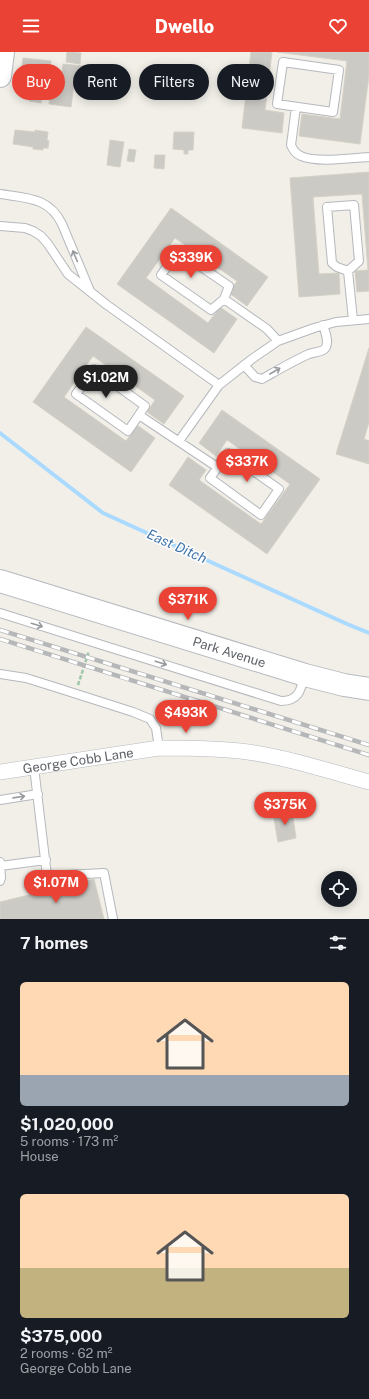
<!DOCTYPE html>
<html lang="en">
<head>
<meta charset="utf-8">
<style>
  body { margin:0; font-family:"Public Sans",sans-serif; background:#242831; color:#f1f3f6; height:100vh; display:flex; flex-direction:column; font-size:15px; white-space:nowrap }
  * { box-sizing:border-box; margin:0 }
  p { font-size:13px; color:#9ea1a6 }
  .icon { flex:none; width:22px; height:22px; fill:none; stroke:currentColor; stroke-width:2; stroke-linecap:round; stroke-linejoin:round }
  .map { position:relative; height:867px; overflow:hidden }
  .side { display:flex; flex-direction:column; background:#171b24; flex:1 }
  .side>* { flex:none }
  .guide { position:absolute; left:12px; top:12px; width:345px; height:36px; display:flex; gap:8px }
  .tools { position:absolute; left:321px; top:819px; display:grid; gap:8px }
  .tools a { display:grid; place-items:center; width:36px; height:36px; border-radius:50%; background:#171b24; box-shadow:0 2px 10px #0003; font-size:20px }
  .price { position:absolute; translate:-50% -34px; padding:0 9px; border-radius:14px; background:#ea4335; color:#fff; font-size:13px; line-height:26px; filter:drop-shadow(0 1px 2px #0008) }
  .price::after { content:''; position:absolute; left:50%; top:24px; width:12px; height:9px; margin-left:-6px; background:inherit; clip-path:polygon(0 0,100% 0,50% 100%) }
  .price.selected { background:#222; color:#fff }
  ul { padding:0; list-style:none }
  li { display:grid; align-content:center; gap:8px; height:212px; padding:0 20px }
  li span { display:grid; place-items:center; height:124px; border-radius:6px; color:#555 }
  li>.icon { margin-inline-start:auto }
  span .icon { width:72px; height:72px; fill:#fffc; stroke-width:1 }
  li b { font-size:17px }
  h2 { display:flex; justify-content:space-between; align-items:center; height:48px; padding:0 20px; font-size:17px }
  .tag { padding:0 14px; border-radius:18px; background:#171b24; box-shadow:0 2px 10px #0003; font-size:14px; line-height:36px }
  .tag.selected { background:#ea4335; color:#fff }
  header { display:flex; justify-content:space-between; align-items:center; height:52px; padding:0 20px; background:#ea4335; color:#fff; font-size:18px; font-weight:800 }
  .map>svg:first-child { display:block }
  .lines { fill:none; stroke-linecap:round; stroke-linejoin:round }
  .stream { stroke:#aadaff; stroke-width:4 }
  .building { fill:#cccac5; stroke:#d6d1c6 }
  .lane-casing { stroke:#b5b8bc; stroke-width:10 }
  .street-casing { stroke:#b5b8bc; stroke-width:16 }
  .secondary-casing { stroke:#b6babf; stroke-width:24 }
  .path { stroke:#9cc7a9; stroke-width:2.5; stroke-dasharray:4 2; stroke-linecap:butt }
  .lane { stroke:#fff; stroke-width:8 }
  .street { stroke:#fff; stroke-width:15 }
  .secondary { stroke:#fff; stroke-width:22 }
  .rail-casing { stroke:#b6b7b8; stroke-width:4.5 }
  .rail { stroke:#fff; stroke-width:3; stroke-dasharray:9; stroke-linecap:butt }
  .oneway { stroke:#979a9d }
  .labels { text-anchor:middle; stroke-width:3; stroke-linejoin:round; paint-order:stroke }
  .street-label { font-size:13px; fill:#5f6368; stroke:#fff }
  .water-label { font-size:14px; font-style:italic; fill:#4174aa; stroke:#fff }
</style>
</head>
<body>
<header><svg class="icon" aria-label="menu" viewBox="0 0 24 24"><path d="M4 6h16M4 12h16M4 18h16"/></svg>Dwello<svg class="icon" aria-label="heart" viewBox="0 0 24 24"><path d="M12 20l-8-8c-3-5 5-10 8-4 3-6 11-1 8 4z"/></svg></header>
<div class="map">
<svg width="369" height="867" viewBox="0 0 369 867">
  <rect width="100%" height="100%" fill="#f1efe8"/>
  <g class="lines">
    <path class="stream" d="M0 381 103 461 347 572 369 581"/>
  </g>
  <path class="building" d="M67 0 81 1 80 12 66 10Z
    M251 0H272L265 58 284 61 282 81 242 76Z
    M277 0H369V23L360 92 299 84 302 62 340 67 347 9Z
    M23 6 51 9 50 18 62 20 63 12 84 14 82 33 74 32 71 55 49 52 51 33 43 32 41 51 29 49 31 30 20 29Z
    M15 78 35 80V78L48 80 47 88 49 89 48 96H43V98L33 97V95L13 92Z
    M174 80H194L193 98H188V102H184V98L173 97Z
    M110 88 124 90 120 115 107 113Z
    M129 97 136 98 134 110 127 109Z
    M155 103H165L164 117 154 116Z
    M369 120V239L357 240 355 219 368 218 362 142 313 145 319 222 339 221 340 242 299 245 290 126Z
    M171 156 268 225 247 254 229 241 237 229 175 186 146 226 208 271 220 255 237 267 214 301 117 232Z
    M86 275 184 344 164 372 147 360 155 348 93 304 64 345 126 389 137 373 155 386 131 420 33 350Z
    M369 296V370L364 387 369 389V412L336 402Z
    M222 358 320 427 267 502 169 433 188 405 206 418 199 428 261 472 290 432 227 388 216 404 199 391Z
    M292 758 296 786 278 790 273 761Z
    M94 827 104 867H0V850Z"/>
  <g class="lines">
    <g class="lane-casing">
      <path id="lane" d="M283 10 339 18 333 60 277 52Z
        M296 55 291 93C293 98 296 102 301 104 316 111 352 106 369 105
        M0 142C26 146 49 145 62 172L90 239
        M354 153 359 209 348 219 337 215 332 211 327 155Z
        M0 174 25 176 33 179 41 184 48 192 68 222 107 253 219 333
        M178 199 229 234 224 247 211 258 161 223Z
        M348 219 353 268
        M224 247 267 277 278 289
        M244 313 255 325 262 327C278 318 293 309 309 302 314 300 324 300 326 295 329 288 325 280 323 273
        M94 317 145 354 128 379 76 342Z
        M139 363 217 415
        M179 389 219 333 252 307 278 289 314 276 336 270 369 267
        M228 401 279 437 261 463 210 426Z
        M0 561 281 649C298 649 301 639 304 624
        M0 622 26 626 61 637 133 660 150 667 156 676 159 696
        M34 715 47 824 104 821 113 867
        M0 748 38 742
        M0 810 1 826 0 829
        M0 814 46 808"/>
    </g>
    <g class="street-casing">
      <g id="street">
        <path id="s1" d="M0 720 159 696C189 696 218 696 248 700 289 706 329 719 369 730"/>
      </g>
    </g>
    <g class="secondary-casing">
      <g id="secondary">
        <path d="M0 24 3 0"/>
        <path id="s2" d="M0 529 305 623 344 633 369 637"/>
      </g>
    </g>
    <path class="path" d="M78 633 89 599"/>
    <use href="#lane" class="lane"/>
    <use href="#street" class="street"/>
    <use href="#secondary" class="secondary"/>
    <g class="rail-casing">
      <path id="rail" d="M0 578 369 693
        M0 587 369 703"/>
    </g>
    <use href="#rail" class="rail"/>
  </g>
  <defs><path id="oneway-shaft" d="M-6 0H5M1.5-3L5.5 0L1.5 3" fill="none" stroke-width="1.6" stroke-linecap="round" stroke-linejoin="round"/></defs>
  <g class="oneway">
    <use href="#oneway-shaft" transform="translate(75 204) rotate(-113)"/>
    <use href="#oneway-shaft" transform="translate(275 319) rotate(-30)"/>
    <use href="#oneway-shaft" transform="translate(37 573) rotate(17)"/>
    <use href="#oneway-shaft" transform="translate(161 611) rotate(18)"/>
    <use href="#oneway-shaft" transform="translate(19 745) rotate(-8)"/>
  </g>
  <g class="labels">
    <g class="street-label">
      <text dy="5" stroke="none"><textPath href="#s2" startOffset="240">Park Avenue</textPath></text>
      <text dy="5" stroke="none"><textPath href="#s1" startOffset="79">George Cobb Lane</textPath></text>
    </g>
    <g class="water-label">
      <text transform="translate(177 494) rotate(24)" y="5">East Ditch</text>
    </g>
  </g>
</svg>
<div class="tools">
<a><svg class="icon" aria-label="locate" viewBox="0 0 24 24"><circle cx="12" cy="12" r="6"/><path d="M12 2v4M12 18v4M2 12h4M18 12h4"/></svg></a>
</div>
<b class="price" style="left:191px;top:227px">$339K</b>
<b class="price selected" style="left:106px;top:347px">$1.02M</b>
<b class="price" style="left:247px;top:431px">$337K</b>
<b class="price" style="left:188px;top:569px">$371K</b>
<b class="price" style="left:186px;top:682px">$493K</b>
<b class="price" style="left:285px;top:774px">$375K</b>
<b class="price" style="left:56px;top:852px">$1.07M</b>
<div class="guide">
<a class="tag selected">Buy</a>
<a class="tag">Rent</a>
<a class="tag">Filters</a>
<a class="tag">New</a>
</div>
</div>
<section class="side">
<h2>7 homes<svg class="icon" aria-label="filters" viewBox="0 0 24 24"><path d="M4 7h16M4 17h16"/><circle cx="9" cy="7" r="2"/><circle cx="15" cy="17" r="2"/></svg></h2>
<ul>
<li><span style="background:linear-gradient(#ffd9b3 75%,#9aa5b1 0)"><svg class="icon" aria-label="home" viewBox="0 0 24 24"><path d="M3 11l9-7 9 7M6 9v11h12V9"/></svg></span><div><b>$1,020,000</b><p>5 rooms · 173 m²</p><p>House</p></div></li>
<li><span style="background:linear-gradient(#ffd9b3 60%,#c2b280 0)"><svg class="icon" aria-label="home" viewBox="0 0 24 24"><path d="M3 11l9-7 9 7M6 9v11h12V9"/></svg></span><div><b>$375,000</b><p>2 rooms · 62 m²</p><p>George Cobb Lane</p></div></li>
</ul>
</section>
</body>
</html>
